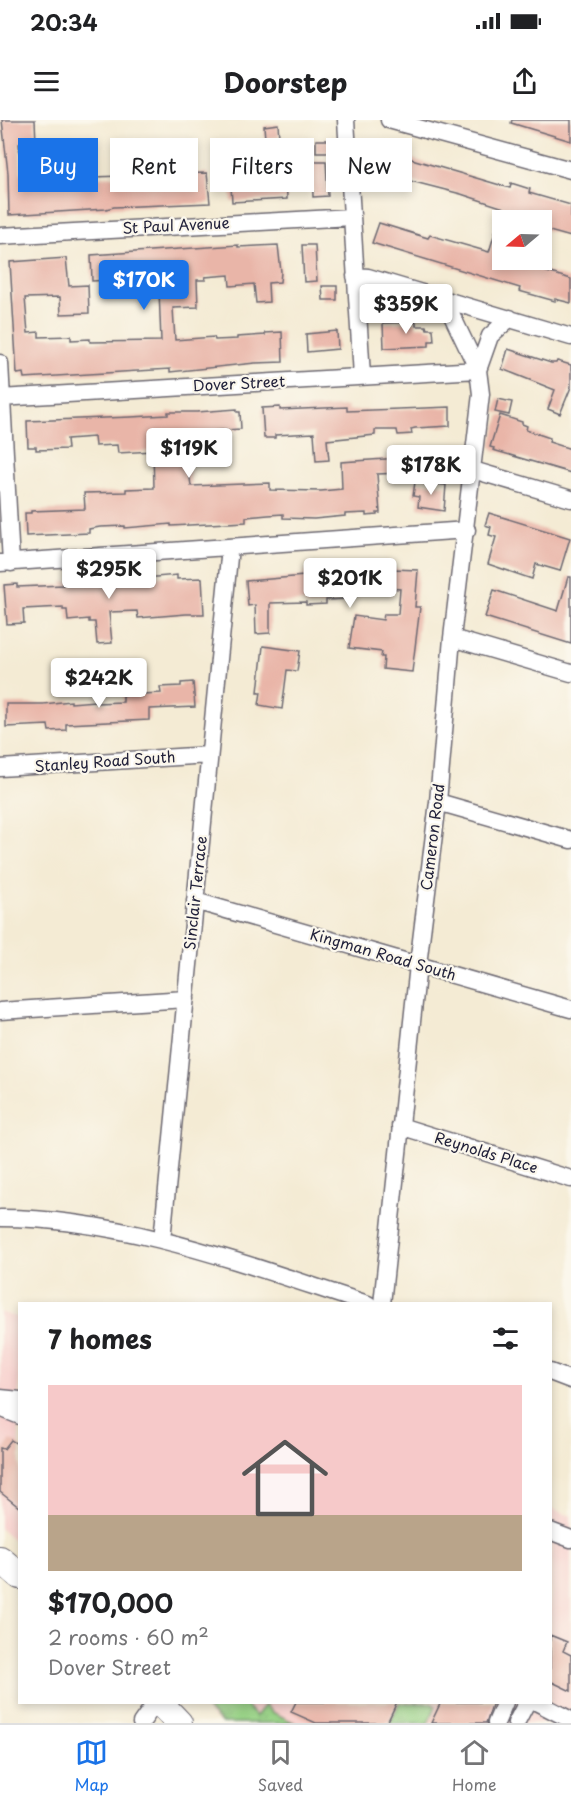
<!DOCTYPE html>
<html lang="en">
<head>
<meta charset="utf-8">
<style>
  body { margin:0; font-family:"Playpen Sans",sans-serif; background:#f6f6f6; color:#202124; height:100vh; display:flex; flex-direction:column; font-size:22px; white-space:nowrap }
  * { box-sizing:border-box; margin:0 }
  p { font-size:20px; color:#757577 }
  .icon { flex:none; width:33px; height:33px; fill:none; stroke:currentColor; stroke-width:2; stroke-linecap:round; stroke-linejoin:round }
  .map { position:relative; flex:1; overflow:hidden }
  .details { position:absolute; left:18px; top:1182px; width:534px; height:402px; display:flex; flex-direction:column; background:#fff; border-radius:0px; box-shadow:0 3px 9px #0003 }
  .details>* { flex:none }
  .top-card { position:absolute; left:18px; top:18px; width:536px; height:54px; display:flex; gap:12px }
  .needle { width:39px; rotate:251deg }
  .tools { position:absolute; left:492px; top:90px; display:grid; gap:12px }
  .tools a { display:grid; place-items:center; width:60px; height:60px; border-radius:0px; background:#fff; box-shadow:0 3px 9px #0003; font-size:30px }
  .price { position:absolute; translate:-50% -51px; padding:0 14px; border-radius:6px; background:#fff; color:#222; font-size:20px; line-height:39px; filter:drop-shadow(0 2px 3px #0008) }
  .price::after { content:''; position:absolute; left:50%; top:36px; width:18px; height:14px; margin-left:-9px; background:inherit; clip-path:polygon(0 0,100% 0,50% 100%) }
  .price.active { background:#1a73e8; color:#fff }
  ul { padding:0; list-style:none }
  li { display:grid; align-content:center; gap:12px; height:318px; padding:0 30px }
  li span { display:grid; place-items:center; height:186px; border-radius:0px; color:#555 }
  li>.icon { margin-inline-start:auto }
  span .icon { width:108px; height:108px; fill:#fffc; stroke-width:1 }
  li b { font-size:26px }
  h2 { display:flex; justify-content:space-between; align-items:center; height:72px; padding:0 30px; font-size:26px }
  .tag { padding:0 21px; border-radius:0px; background:#fff; box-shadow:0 3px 9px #0003; font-size:21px; line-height:54px }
  .tag.active { background:#1a73e8; color:#fff }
  .status { display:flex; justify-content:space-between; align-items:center; height:42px; padding:0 30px; background:#fff; direction:ltr }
  .status svg { height:16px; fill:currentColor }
  header { display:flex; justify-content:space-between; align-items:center; height:78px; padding:0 30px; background:#fff; font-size:27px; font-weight:700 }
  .tab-bar { display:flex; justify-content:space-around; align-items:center; height:84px; border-top:2px solid #e0e0e0; background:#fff; font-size:16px; color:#757577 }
  .tab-bar a { display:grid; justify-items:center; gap:3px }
  .tab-bar .active { color:#1a73e8 }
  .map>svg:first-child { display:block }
  .built { fill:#f7d0cd }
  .grass { fill:url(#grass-tufts); stroke:#5c7a60; stroke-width:1.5 }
  .building { fill:#e9b5a8 }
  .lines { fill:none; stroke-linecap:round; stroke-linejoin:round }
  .street-casing { stroke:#6c6871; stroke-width:19 }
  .primary-casing { stroke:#6c6871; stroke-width:28 }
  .street { stroke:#fff; stroke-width:16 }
  .primary { stroke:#fff; stroke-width:26 }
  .labels { text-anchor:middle; stroke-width:4.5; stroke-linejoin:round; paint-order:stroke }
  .street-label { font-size:15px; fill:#22223b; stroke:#fbf7ec }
</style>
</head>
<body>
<div class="status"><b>20:34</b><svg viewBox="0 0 49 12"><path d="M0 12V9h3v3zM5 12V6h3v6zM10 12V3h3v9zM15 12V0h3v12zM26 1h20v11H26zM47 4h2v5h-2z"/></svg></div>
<header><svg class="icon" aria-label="menu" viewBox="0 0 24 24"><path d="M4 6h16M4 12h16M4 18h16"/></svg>Doorstep<svg class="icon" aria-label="share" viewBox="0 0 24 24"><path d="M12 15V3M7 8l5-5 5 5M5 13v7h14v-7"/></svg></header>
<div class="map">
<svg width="571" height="1603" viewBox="0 0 571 1603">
  <defs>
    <pattern id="grass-tufts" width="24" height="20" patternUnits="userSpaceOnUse" patternTransform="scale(1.5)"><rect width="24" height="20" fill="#97d185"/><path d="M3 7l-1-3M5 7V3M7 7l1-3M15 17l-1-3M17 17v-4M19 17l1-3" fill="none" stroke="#82b374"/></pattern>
  </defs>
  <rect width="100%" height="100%" fill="#fbf7ec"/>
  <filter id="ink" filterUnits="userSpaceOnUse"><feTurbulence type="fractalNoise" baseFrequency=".0167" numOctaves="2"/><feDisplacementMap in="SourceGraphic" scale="12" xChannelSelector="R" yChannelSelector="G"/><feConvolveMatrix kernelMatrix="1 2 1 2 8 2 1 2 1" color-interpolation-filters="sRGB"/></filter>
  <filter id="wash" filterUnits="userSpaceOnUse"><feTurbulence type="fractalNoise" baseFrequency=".008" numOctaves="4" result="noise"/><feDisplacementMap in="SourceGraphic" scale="24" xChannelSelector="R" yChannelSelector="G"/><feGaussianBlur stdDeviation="1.35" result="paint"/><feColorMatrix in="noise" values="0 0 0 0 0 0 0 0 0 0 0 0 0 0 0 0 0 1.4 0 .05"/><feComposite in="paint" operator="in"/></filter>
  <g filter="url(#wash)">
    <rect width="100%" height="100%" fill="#f4ebd4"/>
    <path class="built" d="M0 1192 19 1198V1425L0 1408Z
      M551 1389 571 1396V1603H219L199 1583 550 1582Z"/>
    <path class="grass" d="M201 1583H243L256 1596 265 1585 272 1592 295 1603H221Z
      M399 1583H430L436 1586 428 1603H390Z"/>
    <g id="blocks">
      <path class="building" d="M2 0H35L36 23 19 24 21 53 63 52 64 65 94 63V57L120 56 118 30 133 29 135 55 207 53 210 83 114 87 106 89 9 95 8 53Z
        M512 0H571V21L511 3Z
        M278 4 279 17 265 19 264 6Z
        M316 20H329V32H316Z
        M370 28 390 33 391 29 407 33 405 37 510 68 511 63 530 69 529 73 571 85V117L542 109V100L523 98 522 100 502 94 504 88 461 74 364 49Z
        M312 41H326L328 76 313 77Z
        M248 50 249 52 278 51V54L286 53 287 79 232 82 230 51Z
        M500 96H502V140H518L538 146 537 149 571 159V183L555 179V181L519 171 520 168 372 123 379 103 428 118 430 115 489 132Z
        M238 125V127L278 125 281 152 280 162 268 163 269 182 256 183 254 164 230 166 229 155 205 157 206 160H197L198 187 173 188 175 220 214 217 215 220 237 219V217L265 215V213L282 212 283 242 255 243 170 252V249L24 258 23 253 17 254 10 142 66 138 69 166 88 165 89 193 61 194 60 177 25 178 28 213 39 212V217L71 216V220L90 219V222L161 221 159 170 151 171V161L127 162 125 159 92 161 91 135Z
        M302 125H315L317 161 304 162Z
        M322 166H337V180H323Z
        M380 179 392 188 385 198 373 189Z
        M416 202V206H426L427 209H433L434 221H429V226L384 228 383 203Z
        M337 211 338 229 307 232 306 214Z
        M508 229 551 243H556L557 241 571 245V267L560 294 548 289 555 270 502 249Z
        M498 279 512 282 509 295 495 292Z
        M280 287V290L347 287V291L450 287V306L415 308 411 309 412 314 398 315 397 310H375V315L327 320 329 340 316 341 314 313 275 315V318H264L262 288Z
        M237 289V292H240L241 309 210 311V318L184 320 186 350H189L191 366 270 363V370L321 371 342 369 341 342 400 338 401 353 377 354 380 393H377V395L366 396V393L345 394V396L314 399 283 398V394L268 395 246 397V402L171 406V404L125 408V406L100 407 89 409V413L26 416 25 393H31V391L85 389 84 373 126 372V369L154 368 153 331 118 333 117 325 95 326 94 317 67 319 68 329 36 330V327H28L27 301 131 297 168 295V292H197Z
        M500 295 522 302V304L527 306 526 310 550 318 549 322 571 329V353L493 330 494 328 490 327Z
        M415 362 446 365 444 391 418 387 419 377 413 376Z
        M489 393 570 418 560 451 536 444 532 459 488 444 496 417 489 415 491 407 485 405Z
        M392 449 418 450 415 487H420L412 552 383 549 384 537H381L382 532 349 528 354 496 383 500 384 494H398L400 469 351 465 352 474 347 475V479L326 480V484L306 485V482L270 483V513L256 514 255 485 248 486 246 461 304 456V452L320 451 325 453 345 452V454L363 452 392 455Z
        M177 455V459L202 458 204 494H186L138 498 137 491 109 492 112 523 97 524 95 502H89V499L68 501 67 490H63V487L23 489 24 503 7 504 4 465 17 464V467L63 465 62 462 91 461V463Z
        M568 457H571V524L485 497 494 470 558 491Z
        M263 526 300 531 297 551 287 550 282 589 259 585 261 572H258Z
        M193 562 195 587 149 589V600L66 604V610L49 611 48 605 6 607V584H43L71 581V583L95 581 96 583 123 582V575L161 573 160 567 181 566V563Z
        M11 1320 20 1326V1388L0 1372V1328L4 1329Z
        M550 1515 567 1522 563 1531 571 1535V1571L550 1561Z
        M296 1582H397L387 1603H316L291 1592Z
        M441 1582H493L486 1603H431Z"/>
    </g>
  </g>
  <g filter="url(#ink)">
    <use href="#blocks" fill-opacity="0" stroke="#6c6871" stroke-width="1.5"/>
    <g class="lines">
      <g class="street-casing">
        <path id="street" d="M346 0 362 256
          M389 0 571 50
          M0 116 352 97
          M355 156 368 157 571 217
          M0 243 11 443
          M478 250 490 216 510 198
          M0 278 478 250
          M473 350 571 379
          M0 443 467 410
          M452 518 571 553
          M0 648 209 635
          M438 682 571 720
          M195 781 571 889
          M0 891 186 879
          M400 1006 571 1059
          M0 1098C127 1098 249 1146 368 1184
          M162 1120 230 427
          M382 1184 418 845 438 682 452 518 481 274 478 250 445 181
          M550 1252 571 1260
          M0 1278 20 1280
          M0 1288 20 1296
          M550 1411 571 1419
          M536 1582 571 1600
          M141 1603 156 1582
          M496 1603 505 1582
          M516 1603 527 1582"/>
      </g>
      <g class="primary-casing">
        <path id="primary" d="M0 1439 20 1456
          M159 1582 179 1603"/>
      </g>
      <use href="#street" class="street"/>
      <use href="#primary" class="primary"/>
    </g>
  </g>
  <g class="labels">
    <g class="street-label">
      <text transform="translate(176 106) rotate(-3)" y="5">St Paul Avenue</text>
      <text transform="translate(239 264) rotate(-3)" y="5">Dover Street</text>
      <text transform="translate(105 642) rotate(-4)" y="5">Stanley Road South</text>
      <text transform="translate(433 717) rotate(-83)" y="5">Cameron Road</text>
      <text transform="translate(196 773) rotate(-84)" y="5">Sinclair Terrace</text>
      <text transform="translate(383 835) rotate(16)" y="5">Kingman Road South</text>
      <text transform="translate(486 1033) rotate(17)" y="5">Reynolds Place</text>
    </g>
  </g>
</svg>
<div class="tools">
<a><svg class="needle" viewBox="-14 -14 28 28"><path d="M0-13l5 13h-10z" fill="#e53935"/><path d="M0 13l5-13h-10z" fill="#757577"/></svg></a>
</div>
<b class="price active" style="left:144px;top:191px">$170K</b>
<b class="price" style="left:406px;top:215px">$359K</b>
<b class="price" style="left:189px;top:359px">$119K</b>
<b class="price" style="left:431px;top:376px">$178K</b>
<b class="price" style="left:109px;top:480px">$295K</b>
<b class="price" style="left:350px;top:489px">$201K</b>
<b class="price" style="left:99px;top:589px">$242K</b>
<div class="top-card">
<a class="tag active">Buy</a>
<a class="tag">Rent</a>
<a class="tag">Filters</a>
<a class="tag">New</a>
</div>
<section class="details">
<h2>7 homes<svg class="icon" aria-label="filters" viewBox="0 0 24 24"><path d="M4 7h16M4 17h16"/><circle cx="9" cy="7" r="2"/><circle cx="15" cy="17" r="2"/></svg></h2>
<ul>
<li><span style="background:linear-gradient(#f6c9c9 70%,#b9a48a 0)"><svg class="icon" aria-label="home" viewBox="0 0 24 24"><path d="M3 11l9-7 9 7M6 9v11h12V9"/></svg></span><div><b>$170,000</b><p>2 rooms · 60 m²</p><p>Dover Street</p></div></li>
</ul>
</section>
</div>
<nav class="tab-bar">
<a class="active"><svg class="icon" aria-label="map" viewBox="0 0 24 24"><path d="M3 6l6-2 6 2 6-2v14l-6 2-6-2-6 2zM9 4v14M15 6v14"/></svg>Map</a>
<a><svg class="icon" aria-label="saved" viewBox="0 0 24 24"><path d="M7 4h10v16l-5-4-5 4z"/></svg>Saved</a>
<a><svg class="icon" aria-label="home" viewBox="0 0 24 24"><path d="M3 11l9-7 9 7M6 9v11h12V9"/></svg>Home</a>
</nav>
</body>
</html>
